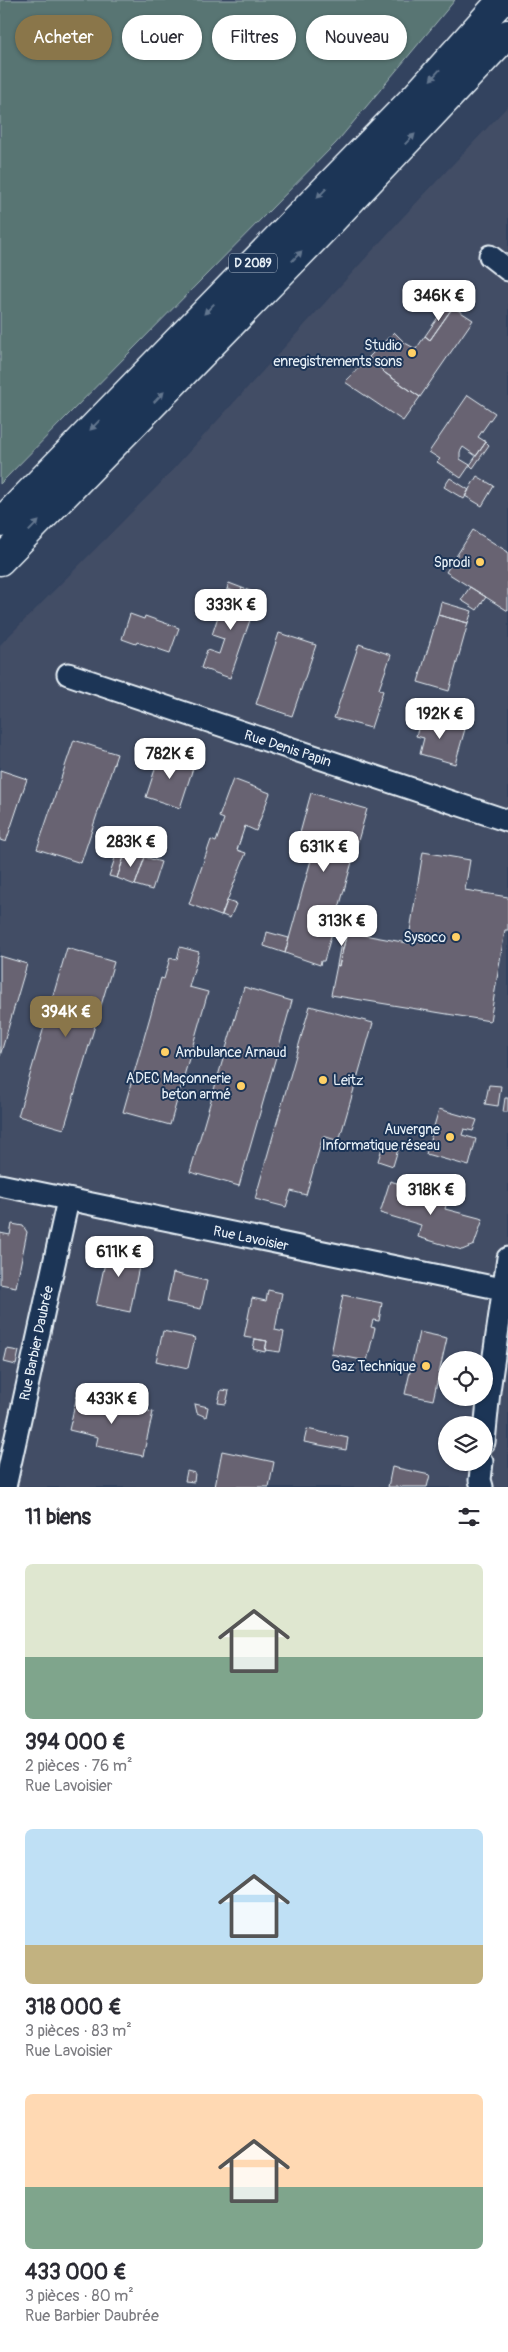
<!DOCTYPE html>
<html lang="fr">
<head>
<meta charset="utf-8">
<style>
  body { margin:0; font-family:Pangolin,sans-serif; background:#f7f7f7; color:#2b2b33; height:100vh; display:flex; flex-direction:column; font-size:19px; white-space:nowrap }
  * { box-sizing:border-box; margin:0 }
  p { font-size:16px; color:#7c7c81 }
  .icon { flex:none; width:28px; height:28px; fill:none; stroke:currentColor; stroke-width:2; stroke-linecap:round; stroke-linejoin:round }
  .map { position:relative; height:1487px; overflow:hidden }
  .drawer { display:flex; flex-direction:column; background:#fff; flex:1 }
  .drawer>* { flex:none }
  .banner { position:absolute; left:15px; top:15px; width:479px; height:45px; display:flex; gap:10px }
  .buttons { position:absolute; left:438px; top:1351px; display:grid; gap:10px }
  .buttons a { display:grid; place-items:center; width:55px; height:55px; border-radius:50%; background:#fff; box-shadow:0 1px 4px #0004; font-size:25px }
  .price { position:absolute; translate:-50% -42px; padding:0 11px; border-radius:10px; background:#fff; color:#222; font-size:16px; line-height:32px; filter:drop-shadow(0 1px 2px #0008) }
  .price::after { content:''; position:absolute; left:50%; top:30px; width:15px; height:11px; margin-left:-8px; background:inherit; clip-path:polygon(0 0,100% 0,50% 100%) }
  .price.on { background:#8a764a; color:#fff }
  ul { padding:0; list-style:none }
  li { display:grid; align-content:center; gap:10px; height:265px; padding:0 25px }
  li span { display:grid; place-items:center; height:155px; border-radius:8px; color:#555 }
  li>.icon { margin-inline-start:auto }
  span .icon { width:90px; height:90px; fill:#fffc; stroke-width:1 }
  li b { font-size:21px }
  h2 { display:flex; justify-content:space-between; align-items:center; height:60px; padding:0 25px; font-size:21px }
  .tag { padding:0 18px; border-radius:22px; background:#fff; box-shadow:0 1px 4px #0004; font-size:18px; line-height:45px }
  .tag.on { background:#8a764a; color:#fff }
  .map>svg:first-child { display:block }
  .built { fill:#434d65; fill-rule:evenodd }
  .green { fill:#587573; stroke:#a0b3b6 }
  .building { fill:#676472; stroke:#e8f1f8 }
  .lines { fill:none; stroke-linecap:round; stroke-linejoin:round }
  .minor-casing { stroke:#e8f1f8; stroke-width:25 }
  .highway-casing { stroke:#e8f1f8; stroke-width:31 }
  .minor { stroke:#1d3557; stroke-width:21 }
  .highway { stroke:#1d3557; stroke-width:28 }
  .oneway { fill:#64778f }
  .poi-dot { fill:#ffd166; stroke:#1d3557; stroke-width:2 }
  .labels { text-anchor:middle; stroke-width:4; stroke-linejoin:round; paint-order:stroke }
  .shield { fill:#1d3557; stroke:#abb9c8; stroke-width:1 }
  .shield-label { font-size:12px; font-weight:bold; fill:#e8f1f8 }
  .poi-label { font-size:14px; fill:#e8f1f8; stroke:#1d3557; text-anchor:end }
  .street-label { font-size:14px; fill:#e8f1f8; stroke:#1d3557 }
</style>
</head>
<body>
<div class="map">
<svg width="508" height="1487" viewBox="0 0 508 1487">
  <rect width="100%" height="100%" fill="#33435f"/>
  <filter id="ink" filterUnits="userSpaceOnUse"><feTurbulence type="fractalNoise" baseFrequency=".02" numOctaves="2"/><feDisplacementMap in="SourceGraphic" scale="10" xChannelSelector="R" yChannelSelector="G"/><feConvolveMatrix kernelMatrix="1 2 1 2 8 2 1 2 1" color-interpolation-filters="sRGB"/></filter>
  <g filter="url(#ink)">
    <path class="built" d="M508 106V1487H0V645L158 486 404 216ZM446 1360H484V1398H446ZM446 1425H484V1462H446Z"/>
    <path class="green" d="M0 0H455L336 143 0 484Z"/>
    <path class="building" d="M448 303 453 307 430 340 425 336Z
      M453 307 473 320 420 397 385 373 369 357 394 332 405 343 416 349 425 336 430 340Z
      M369 357 385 373 420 397 403 421 345 382Z
      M468 395 495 413 478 437 486 442 476 456 463 447 460 452V459L470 465 461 478 437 462 440 459 429 452Z
      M486 442 489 445 473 468 470 465Z
      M477 476 494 486 482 506 465 496Z
      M450 478 469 490 464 499 444 487Z
      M473 530 508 552V611L446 572Z
      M229 583 242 588 240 593 227 589Z
      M470 587 486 597 477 610 461 600Z
      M242 588 259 594 230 678 201 668 207 650 219 654 224 639 212 635 227 589 240 593Z
      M441 602 472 611 468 623 438 615Z
      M130 614 144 619 145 616 179 628 170 653 137 642 136 644 122 639Z
      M438 615 468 623 449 691 418 682Z
      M279 633 316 645 292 716 256 704Z
      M359 644 391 655 379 689 383 691 382 694 371 728 334 718Z
      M422 716 465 729 455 764 420 754 424 738 416 736Z
      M74 740 117 754 81 863 37 849Z
      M163 745 197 756 195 762 161 751Z
      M161 751 195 762 180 808 146 797Z
      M0 770 27 779 6 842 0 840Z
      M233 779 270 793 256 831 245 826 237 850 246 853 221 916 189 904 211 840 216 842 224 819 219 817Z
      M311 793 367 809 324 961H321L320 965 285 953 311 860 294 855Z
      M118 849 126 851 117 878 109 876Z
      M126 851 145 857 135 885 117 878Z
      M423 852 470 860 465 890 508 897V930H505L490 1021 331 995 337 965 339 966 347 932 408 943Z
      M145 857 161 862 152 890 135 885Z
      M227 901 236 904 230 918 222 915Z
      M267 932 289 938 285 953 264 946Z
      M343 932H347L339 966 337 965Z
      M180 947 199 952 189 987 208 992 170 1125 123 1112 161 978 164 979 170 958 177 960Z
      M67 948 114 962 64 1129 18 1116Z
      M0 956 27 964 0 1056Z
      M244 987 292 1001 239 1186 190 1172Z
      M310 1006 373 1023 339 1141 323 1136 306 1195 291 1191 286 1207 255 1199Z
      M489 1085 501 1086 498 1106 485 1104Z
      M505 1098H508V1112H503Z
      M439 1109 477 1120 473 1131 464 1129 462 1135 476 1139 469 1166 426 1154Z
      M384 1142 399 1146 393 1166 378 1161Z
      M390 1181 448 1198 445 1209 483 1219 474 1245 462 1250 418 1237 421 1225 380 1213Z
      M12 1224 23 1226 27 1232 16 1287 0 1284V1233L10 1235Z
      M109 1244 142 1251 130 1312 96 1305Z
      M173 1273 207 1281 201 1309 167 1302Z
      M268 1290 282 1293 275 1330 284 1332 280 1352 265 1350 267 1341 244 1337 252 1298 266 1301Z
      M343 1295 382 1303 379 1321 373 1320 371 1327 375 1328 367 1361 331 1354Z
      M163 1331 195 1338 188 1368 156 1361Z
      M419 1332 447 1338 433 1400 405 1394Z
      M255 1339 267 1341 265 1352 253 1349Z
      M7 1349 19 1351 16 1365 4 1362Z
      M221 1390 229 1391 226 1404 218 1403Z
      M77 1396 153 1412 143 1456 96 1446 98 1437 69 1430Z
      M195 1404 208 1407 206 1417 197 1413Z
      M307 1429 348 1438 346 1450 304 1442Z
      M222 1451 274 1462 269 1487H215Z
      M392 1467 430 1475 427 1487H388Z
      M187 1471 195 1473 194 1482 185 1481Z"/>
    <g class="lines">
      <g class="minor-casing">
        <path id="minor" d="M490 256 508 270
          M68 674 508 821
          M0 1185 502 1289
          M484 1442 489 1391 508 1258
          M482 1462 480 1480 482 1487
          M5 1487 68 1200"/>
      </g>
      <g class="highway-casing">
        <path id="highway" d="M0 523 415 97 502 0
          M0 561 323 230 508 34"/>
      </g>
      <use href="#minor" class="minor"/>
      <use href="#highway" class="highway"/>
    </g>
    <defs><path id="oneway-solid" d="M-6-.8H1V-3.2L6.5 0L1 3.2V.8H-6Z" transform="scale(1.25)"/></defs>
    <g class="oneway">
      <use href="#oneway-solid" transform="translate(435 75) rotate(132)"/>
      <use href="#oneway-solid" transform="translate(410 139) rotate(-46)"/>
      <use href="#oneway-solid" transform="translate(322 193) rotate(134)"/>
      <use href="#oneway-solid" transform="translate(297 256) rotate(-46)"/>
      <use href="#oneway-solid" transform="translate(209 309) rotate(134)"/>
      <use href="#oneway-solid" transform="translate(159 397) rotate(-46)"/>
      <use href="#oneway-solid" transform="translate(95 425) rotate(134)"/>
      <use href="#oneway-solid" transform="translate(34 526) rotate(-46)"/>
    </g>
  </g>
  <g class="poi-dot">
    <circle cx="412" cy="353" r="5"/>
    <circle cx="480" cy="562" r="5"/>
    <circle cx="456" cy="937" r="5"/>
    <circle cx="165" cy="1052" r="5"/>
    <circle cx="323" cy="1080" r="5"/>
    <circle cx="241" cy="1086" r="5"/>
    <circle cx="450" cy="1137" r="5"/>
    <circle cx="426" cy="1366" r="5"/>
  </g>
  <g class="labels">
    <rect class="shield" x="229" y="253.5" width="48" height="19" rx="4"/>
    <g class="shield-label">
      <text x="253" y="267">D 2089</text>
    </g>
    <g class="poi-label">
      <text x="402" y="350">Studio<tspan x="402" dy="16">enregistrements sons</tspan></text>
      <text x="470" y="567">Sprodi</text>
      <text x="446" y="942">Sysoco</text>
      <text x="175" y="1057" text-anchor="start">Ambulance Arnaud</text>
      <text x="231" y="1083">ADEC Maçonnerie<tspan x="231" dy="16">beton armé</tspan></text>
      <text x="333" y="1085" text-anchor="start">Leitz</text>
      <text x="440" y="1134">Auvergne<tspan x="440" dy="16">Informatique réseau</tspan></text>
      <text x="416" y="1371">Gaz Technique</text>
    </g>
    <g class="street-label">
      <text transform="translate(288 748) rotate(18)" y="5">Rue Denis Papin</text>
      <text transform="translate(251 1238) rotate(12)" y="5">Rue Lavoisier</text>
      <text transform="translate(36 1343) rotate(-78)" y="5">Rue Barbier Daubrée</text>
    </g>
  </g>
</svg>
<div class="buttons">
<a><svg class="icon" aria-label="locate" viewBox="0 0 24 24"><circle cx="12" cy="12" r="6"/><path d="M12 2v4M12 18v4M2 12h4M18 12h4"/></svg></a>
<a><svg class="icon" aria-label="layers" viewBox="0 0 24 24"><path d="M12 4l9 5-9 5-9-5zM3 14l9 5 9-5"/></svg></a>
</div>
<b class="price" style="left:439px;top:322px">346K €</b>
<b class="price" style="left:231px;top:631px">333K €</b>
<b class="price" style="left:440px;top:740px">192K €</b>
<b class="price" style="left:170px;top:780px">782K €</b>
<b class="price" style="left:131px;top:868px">283K €</b>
<b class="price" style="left:324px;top:873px">631K €</b>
<b class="price" style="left:342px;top:947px">313K €</b>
<b class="price on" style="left:66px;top:1038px">394K €</b>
<b class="price" style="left:431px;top:1216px">318K €</b>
<b class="price" style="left:119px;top:1278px">611K €</b>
<b class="price" style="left:112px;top:1425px">433K €</b>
<div class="banner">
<a class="tag on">Acheter</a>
<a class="tag">Louer</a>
<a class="tag">Filtres</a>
<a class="tag">Nouveau</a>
</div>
</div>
<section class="drawer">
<h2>11 biens<svg class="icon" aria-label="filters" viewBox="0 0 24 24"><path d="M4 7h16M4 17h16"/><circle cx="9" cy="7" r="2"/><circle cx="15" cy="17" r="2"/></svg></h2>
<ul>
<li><span style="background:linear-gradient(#dfe7d0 60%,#7fa58c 0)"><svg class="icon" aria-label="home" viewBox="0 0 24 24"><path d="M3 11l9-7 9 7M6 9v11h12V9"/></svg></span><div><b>394 000 €</b><p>2 pièces · 76 m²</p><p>Rue Lavoisier</p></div></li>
<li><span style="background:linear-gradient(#bfe0f5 75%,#c2b280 0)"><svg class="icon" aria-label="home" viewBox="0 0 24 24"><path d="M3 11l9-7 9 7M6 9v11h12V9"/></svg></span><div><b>318 000 €</b><p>3 pièces · 83 m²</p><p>Rue Lavoisier</p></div></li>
<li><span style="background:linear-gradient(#ffd9b3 60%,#7fa58c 0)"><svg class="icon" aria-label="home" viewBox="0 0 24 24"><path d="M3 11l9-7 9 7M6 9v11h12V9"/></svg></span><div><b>433 000 €</b><p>3 pièces · 80 m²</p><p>Rue Barbier Daubrée</p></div></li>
</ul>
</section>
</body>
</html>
